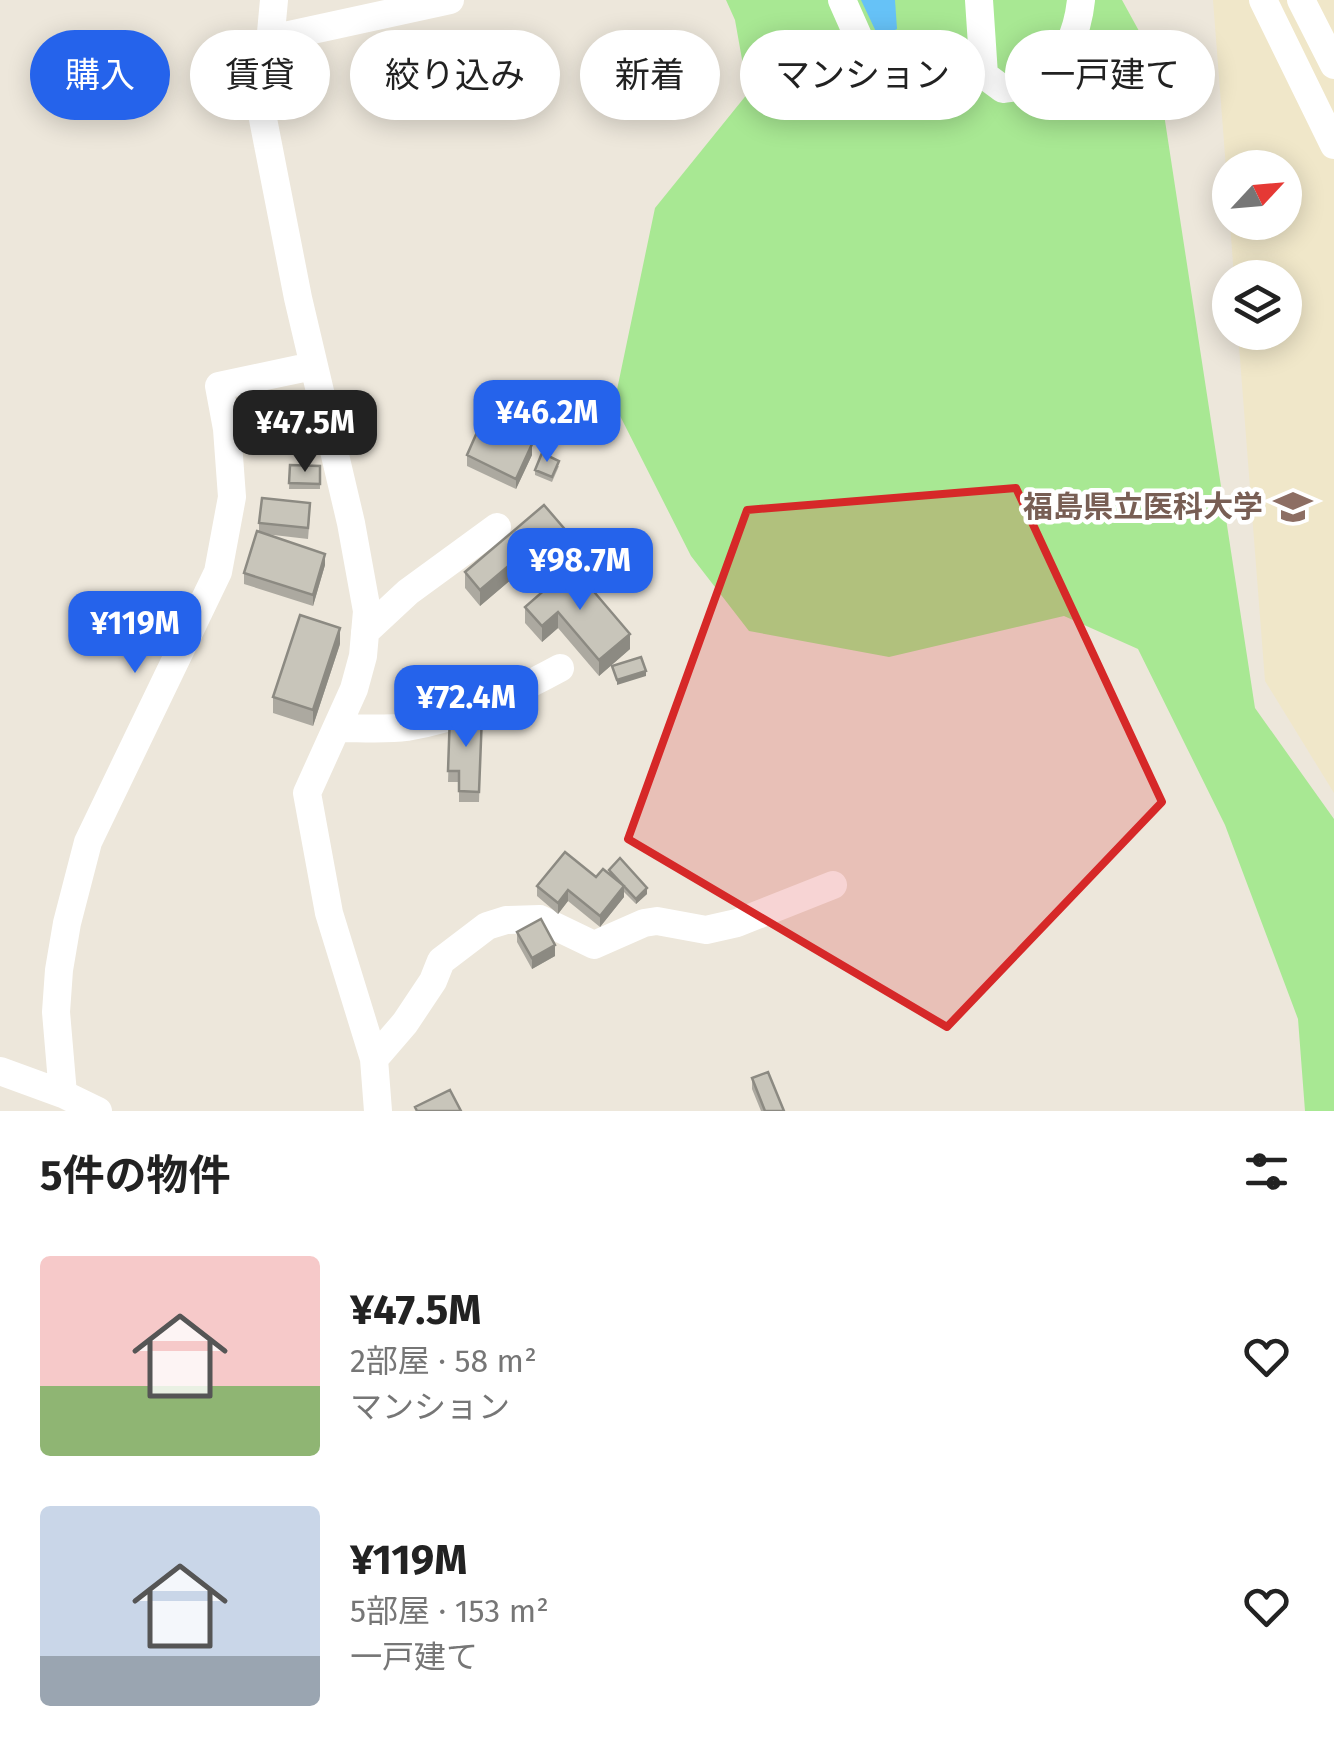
<!DOCTYPE html>
<html lang="ja">
<head>
<meta charset="utf-8">
<style>
  body { margin:0; font-family:"Fira Sans","Noto Sans JP",sans-serif; background:#f2f2f2; color:#222; height:100vh; display:flex; flex-direction:column; font-size:38px; white-space:nowrap }
  * { box-sizing:border-box; margin:0 }
  p { font-size:32px; color:#767676 }
  .icon { flex:none; width:55px; height:55px; fill:none; stroke:currentColor; stroke-width:2; stroke-linecap:round; stroke-linejoin:round }
  .map { position:relative; height:1111px; overflow:hidden }
  .drawer { display:flex; flex-direction:column; background:#fff; flex:1 }
  .drawer>* { flex:none }
  .guide { position:absolute; left:30px; top:30px; width:1275px; height:90px; display:flex; gap:20px }
  .needle { width:65px; rotate:64deg }
  .fabs { position:absolute; left:1212px; top:150px; display:grid; gap:20px }
  .fabs a { display:grid; place-items:center; width:90px; height:90px; border-radius:50%; background:#fff; box-shadow:0 5px 25px #0003; font-size:50px }
  .price { position:absolute; translate:-50% -85px; padding:0 22px; border-radius:20px; background:#2563eb; color:#fff; font-size:32px; line-height:65px; filter:drop-shadow(0 2px 5px #0008) }
  .price::after { content:''; position:absolute; left:50%; top:60px; width:30px; height:22px; margin-left:-15px; background:inherit; clip-path:polygon(0 0,100% 0,50% 100%) }
  .price.current { background:#222; color:#fff }
  ul { padding:0; list-style:none }
  li { display:flex; align-items:center; gap:30px; height:250px; padding:0 40px }
  li span { display:grid; place-items:center; flex:none; width:280px; height:200px; border-radius:10px; color:#555 }
  li>.icon { margin-inline-start:auto }
  span .icon { width:120px; height:120px; fill:#fffc; stroke-width:1 }
  li b { font-size:42px }
  h2 { display:flex; justify-content:space-between; align-items:center; height:120px; padding:0 40px; font-size:42px }
  .pill { padding:0 35px; border-radius:45px; background:#fff; box-shadow:0 5px 25px #0003; font-size:35px; line-height:90px }
  .pill.current { background:#2563eb; color:#fff }
  .map>svg:first-child { display:block }
  .education { fill:#f0e7c9 }
  .green { fill:#a8e893 }
  .water { fill:#66c2f7 }
  .lines { fill:none; stroke-linecap:round; stroke-linejoin:round }
  .minor { stroke:#fff; stroke-width:28 }
  .wall { fill:#aca9a0 }
  .shaded-wall { fill:#8c8a82 }
  .building { fill:#c8c5ba; stroke:#8c8a82; stroke-width:2.5 }
  .marked { fill:#d62828; fill-opacity:0.2; stroke:#d62828; stroke-width:8; stroke-linejoin:round }
  .labels { text-anchor:middle; stroke-width:9; stroke-linejoin:round; paint-order:stroke }
  .education-label { font-size:30px; font-weight:bold; fill:#785e54; stroke:#fff; text-anchor:end }
</style>
</head>
<body>
<div class="map">
<svg width="1334" height="1111" viewBox="0 0 1334 1111">
  <rect width="100%" height="100%" fill="#ede7db"/>
  <path class="education" d="M1213 0H1334V793L1265 681 1238 333 1285 332V278L1234 277 1230 223 1285 222V168H1230V220Z"/>
  <path class="green" d="M726 0H1122L1156 62 1255 708 1334 819V1111H1305L1298 1019 1225 825 1138 649 1064 616 889 657 749 631 691 556 614 404 655 208 748 93 735 20Z"/>
  <path class="water" d="M861 0H895L897 29 879 38Z"/>
  <g class="lines">
    <path class="minor" d="M274 0 263 119 298 298 351 523 367 611 363 656 354 689 307 793 329 913 374 1059 378 1111
      M842 0 877 79
      M979 0 984 75 1003 89C1013 87 1026 87 1035 82 1065 67 1078 30 1081 0
      M1263 0 1334 145
      M1301 0 1334 65
      M271 39 450 0
      M365 632 408 592 497 527
      M337 728C360 728 385 730 407 727 462 718 512 694 560 668
      M374 1059 405 1023 433 981 441 961 487 926 506 920 540 919 594 945 644 923 657 921 706 930 737 923 833 885
      M0 1071 63 1094 98 1111
      M63 1094 56 1012 59 970 67 923 88 842 218 572 232 497 227 429 219 386 313 366"/>
  </g>
  <path class="wall" d="M467 455H532L516 489 467 466Z
    M290 465 320 466V489H289Z
    M559 466 552 482 535 475V470Z
    M544 505 575 557 542 585 526 567 480 606 465 588V572Z
    M310 514 308 539 265 534 325 565 313 606 244 584V573L259 532V523Z
    M572 566 630 649 599 676 558 628 542 642 525 623V607Z
    M340 644 313 726 273 713V697Z
    M446 668 449 706 433 708 430 670Z
    M450 713 482 715 479 802H459V782H448Z
    M609 870 647 894 636 904 624 892V897L600 927 568 901 558 914 537 896V886L596 877 609 873Z
    M517 932 555 956 532 969 517 942Z
    M752 1078 784 1111H761L752 1089Z"/>
  <path class="shaded-wall" d="M532 444V455L516 489V479Z
    M575 541V557L542 585V569Z
    M526 551V567L480 606V590Z
    M325 554V565L313 606V595Z
    M558 612V628L542 642V626Z
    M340 628V644L313 726V710Z
    M630 634V649L599 676V660Z
    M646 671V676L617 685V680Z
    M624 886V897L600 927V916Z
    M647 888V894L636 904V899Z
    M568 890V901L558 914V903Z
    M555 945V956L532 969V958Z"/>
  <path class="building" d="M482 421 532 444 516 479 467 455Z
    M542 453 559 461 552 477 535 470Z
    M290 465 320 466V484L289 483Z
    M262 498 310 503 308 528 259 523Z
    M544 505 575 541 542 569 526 551 480 590 465 572Z
    M257 531 325 554 313 595 244 573Z
    M572 566 630 634 599 660 558 612 542 626 525 607Z
    M300 615 340 628 313 710 273 697Z
    M641 657 646 671 617 680 612 666Z
    M446 668 449 701 433 702 430 670Z
    M450 713 482 715 479 792 459 791V771H448Z
    M565 852 596 877 603 869 624 886 600 916 568 890 558 903 537 886Z
    M620 858 647 888 636 899 609 870Z
    M541 919 555 945 532 958 517 932Z
    M768 1072 784 1111H765L752 1078Z
    M450 1090 461 1111H417L415 1107Z"/>
  <path class="marked" d="M1016 488 1162 802 947 1027 628 839 747 510Z"/>
  <defs>
    <g id="university-bare" transform="scale(3)"><path d="M0-5L7-2L0 1L-7-2ZM-4 1L0 2.5L4 1V4Q0 6-4 4Z" fill="#8d6e63" stroke="#fff" stroke-width="2.5" paint-order="stroke"/></g>
  </defs>
  <g fill-rule="evenodd">
    <use href="#university-bare" x="1293" y="507"/>
  </g>
  <g class="labels">
    <g class="education-label">
      <text x="1263" y="517">福島県立医科大学</text>
    </g>
  </g>
</svg>
<div class="fabs">
<a><svg class="needle" viewBox="-14 -14 28 28"><path d="M0-13l5 13h-10z" fill="#e53935"/><path d="M0 13l5-13h-10z" fill="#767676"/></svg></a>
<a><svg class="icon" aria-label="layers" viewBox="0 0 24 24"><path d="M12 4l9 5-9 5-9-5zM3 14l9 5 9-5"/></svg></a>
</div>
<b class="price" style="left:547px;top:465px">¥46.2M</b>
<b class="price current" style="left:305px;top:475px">¥47.5M</b>
<b class="price" style="left:580px;top:613px">¥98.7M</b>
<b class="price" style="left:135px;top:676px">¥119M</b>
<b class="price" style="left:466px;top:750px">¥72.4M</b>
<div class="guide">
<a class="pill current">購入</a>
<a class="pill">賃貸</a>
<a class="pill">絞り込み</a>
<a class="pill">新着</a>
<a class="pill">マンション</a>
<a class="pill">一戸建て</a>
</div>
</div>
<section class="drawer">
<h2>5件の物件<svg class="icon" aria-label="filters" viewBox="0 0 24 24"><path d="M4 7h16M4 17h16"/><circle cx="9" cy="7" r="2"/><circle cx="15" cy="17" r="2"/></svg></h2>
<ul>
<li><span style="background:linear-gradient(#f6c9c9 65%,#8fb573 0)"><svg class="icon" aria-label="home" viewBox="0 0 24 24"><path d="M3 11l9-7 9 7M6 9v11h12V9"/></svg></span><div><b>¥47.5M</b><p>2部屋 · 58 m²</p><p>マンション</p></div><svg class="icon" aria-label="heart" viewBox="0 0 24 24"><path d="M12 20l-8-8c-3-5 5-10 8-4 3-6 11-1 8 4z"/></svg></li>
<li><span style="background:linear-gradient(#c9d6e8 75%,#9aa5b1 0)"><svg class="icon" aria-label="home" viewBox="0 0 24 24"><path d="M3 11l9-7 9 7M6 9v11h12V9"/></svg></span><div><b>¥119M</b><p>5部屋 · 153 m²</p><p>一戸建て</p></div><svg class="icon" aria-label="heart" viewBox="0 0 24 24"><path d="M12 20l-8-8c-3-5 5-10 8-4 3-6 11-1 8 4z"/></svg></li>
</ul>
</section>
</body>
</html>
